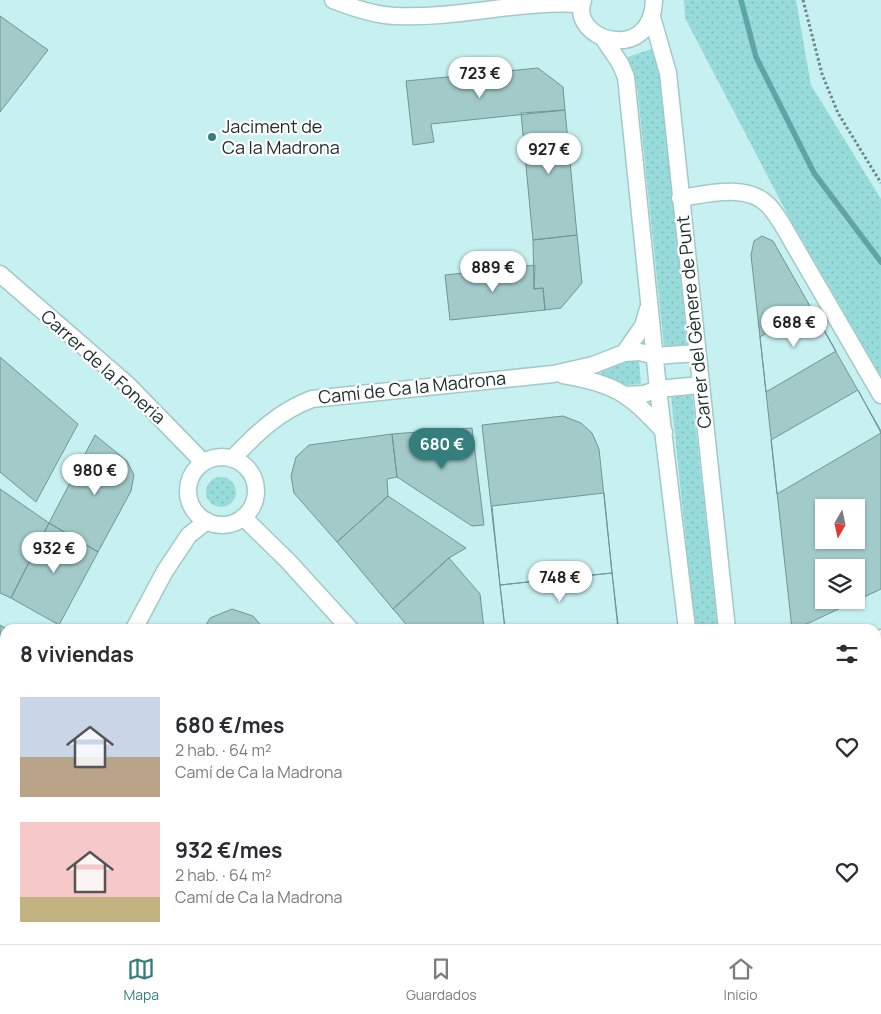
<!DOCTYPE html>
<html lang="es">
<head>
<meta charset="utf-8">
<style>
  body { margin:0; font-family:Manrope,sans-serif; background:#f7f7f7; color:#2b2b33; height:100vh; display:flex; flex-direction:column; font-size:19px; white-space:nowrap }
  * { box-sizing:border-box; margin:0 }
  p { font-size:16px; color:#7c7c81 }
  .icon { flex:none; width:28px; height:28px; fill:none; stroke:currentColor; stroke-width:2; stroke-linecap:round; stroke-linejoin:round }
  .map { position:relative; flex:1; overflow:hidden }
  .side { position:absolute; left:0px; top:624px; width:881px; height:321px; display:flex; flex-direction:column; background:#fff; border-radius:15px 15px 0 0; box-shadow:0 1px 4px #0004 }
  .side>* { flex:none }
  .needle { width:32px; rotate:189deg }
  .buttons { position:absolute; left:815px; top:499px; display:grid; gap:10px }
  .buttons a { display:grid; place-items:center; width:50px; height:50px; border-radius:0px; background:#fff; box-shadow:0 1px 4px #0004; font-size:25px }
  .price { position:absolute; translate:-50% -42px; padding:0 11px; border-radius:18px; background:#fff; color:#222; font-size:16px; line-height:32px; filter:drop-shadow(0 1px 2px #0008) }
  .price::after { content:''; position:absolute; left:50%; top:30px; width:15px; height:11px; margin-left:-8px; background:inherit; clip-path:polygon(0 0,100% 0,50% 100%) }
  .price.on { background:#357e7e; color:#fff }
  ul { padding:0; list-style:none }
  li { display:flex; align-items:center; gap:15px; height:125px; padding:0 20px }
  li span { display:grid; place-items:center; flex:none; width:140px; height:100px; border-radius:0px; color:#555 }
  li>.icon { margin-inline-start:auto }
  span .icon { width:60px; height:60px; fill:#fffc; stroke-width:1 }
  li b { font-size:21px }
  h2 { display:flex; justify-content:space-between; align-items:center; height:60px; padding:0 20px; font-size:21px }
  .tabs { display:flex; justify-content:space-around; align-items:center; height:70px; border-top:1px solid #e1e1e2; background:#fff; font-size:14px; color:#7c7c81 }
  .tabs a { display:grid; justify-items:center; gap:2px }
  .tabs .on { color:#357e7e }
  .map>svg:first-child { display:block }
  .grass { fill:url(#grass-dots) }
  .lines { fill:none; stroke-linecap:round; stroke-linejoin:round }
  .stream { stroke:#60a5a5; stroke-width:5.5 }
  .building { fill:#a1cac9; stroke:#6f9695; fill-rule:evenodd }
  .lane-casing { stroke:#a1c9c8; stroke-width:10 }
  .street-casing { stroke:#a1c9c8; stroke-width:19 }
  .path { stroke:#6c8787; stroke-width:3; stroke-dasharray:2.5 2.5; stroke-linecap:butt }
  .lane { stroke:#fff; stroke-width:8 }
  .street { stroke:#fff; stroke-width:16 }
  .poi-dot { fill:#357e7e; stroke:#fff; stroke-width:2 }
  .labels { text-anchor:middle; stroke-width:4.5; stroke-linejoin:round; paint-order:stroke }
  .poi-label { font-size:18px; fill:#1c2c2b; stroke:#fff; text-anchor:start }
  .street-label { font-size:18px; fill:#1c2c2b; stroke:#fff }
</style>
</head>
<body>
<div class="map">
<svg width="881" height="944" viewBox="0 0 881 944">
  <defs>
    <pattern id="grass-dots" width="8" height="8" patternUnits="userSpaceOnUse" patternTransform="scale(1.25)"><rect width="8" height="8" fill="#97dcdb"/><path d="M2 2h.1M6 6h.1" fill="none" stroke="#82bdbc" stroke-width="1.8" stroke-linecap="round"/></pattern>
  </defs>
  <rect width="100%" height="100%" fill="#c7f0f0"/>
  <path class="grass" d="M684 0H796L811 85 881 199V376L790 219 685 18Z
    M654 48 662 82 687 345 664 346 637 86 628 57Z
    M639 360 641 384 615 386 599 375 611 364Z
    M692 395 718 629H695L671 396Z
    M206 492a15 15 0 1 1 30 0a15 15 0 1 1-30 0Z"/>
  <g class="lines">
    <path class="stream" d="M741 0 756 57 814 173 881 262"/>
  </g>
  <path class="building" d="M0 16 48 50 0 112Z
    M538 68 563 87 565 110 431 124 434 142 413 145 406 81Z
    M565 110 577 235 533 240 521 113Z
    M577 235 582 283 561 308 545 310 543 288 534 289 533 240Z
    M762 236 773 241 881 431V589L796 629H792L751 255 754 241ZM824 508H856V540H824ZM824 568H856V600H824Z
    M535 265 534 289 543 288 545 310 450 320 445 275Z
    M811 307 836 351 766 392 760 337Z
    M0 357 78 424 36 502 0 472Z
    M858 390 881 433 777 494 771 440Z
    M563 416 581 423 592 433 599 449 618 629H505L482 425Z
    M472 428 484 525 472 526 397 477 392 434Z
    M392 434 397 477 387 479 388 496 337 542 294 493 291 476 296 457 309 445Z
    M95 435 127 461 134 475 131 491 98 552 49 523Z
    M0 489 49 523 11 598 0 593Z
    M604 493 612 573 500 585 492 506Z
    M388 496 466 548 449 558 393 609 337 542Z
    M49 523 98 552 59 625 11 598Z
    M449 558 480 594 484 629H410L393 609Z
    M612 573 618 624 578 629H505L500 585Z
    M232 609 253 616 264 629H204L210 618Z
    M0 625 7 629H5V709L0 706Z
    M881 742V940L876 936V747Z
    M5 932V940H67V944H0V933Z
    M133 940H348L352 944H138Z
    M450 940H533V944H449Z
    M553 940H589V944H553Z"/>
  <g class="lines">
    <g class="lane-casing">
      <path id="lane" d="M110 940 114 944
        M361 940 365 944"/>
    </g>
    <g class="street-casing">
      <path id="street" d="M333 0C353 8 374 15 395 16 458 19 519 0 581 4
        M583 0C568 41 652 65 654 0
        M652 17 668 73 727 629
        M603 38 620 63 626 77 658 389 687 629
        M680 198C707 194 747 183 768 205 774 211 778 218 782 224L881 395
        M0 274 128 385 203 462
        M624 353 643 326 648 309
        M563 375C613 383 631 394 664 432
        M626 395 644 394 658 389 700 385
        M188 491a34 34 0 1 1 68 0a34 34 0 1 1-68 0Z
        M232 459C256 434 279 411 312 399L553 374 593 365 624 353 640 352 655 356 697 353
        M243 517 288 561 350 629
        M134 629 165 571 189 535 207 521
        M876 640 881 638
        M0 814 5 811
        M0 876 5 878"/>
    </g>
    <path class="path" d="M803 0 822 74 838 113 881 183"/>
    <use href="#lane" class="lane"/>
    <use href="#street" class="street"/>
  </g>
  <circle class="poi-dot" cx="212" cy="137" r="5"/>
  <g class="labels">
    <g class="poi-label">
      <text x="222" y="133">Jaciment de<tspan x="222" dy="21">Ca la Madrona</tspan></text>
    </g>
    <g class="street-label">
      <text transform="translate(694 322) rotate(-96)" y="6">Carrer del Gènere de Punt</text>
      <text transform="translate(103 367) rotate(42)" y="6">Carrer de la Foneria</text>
      <text transform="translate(412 388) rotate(-6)" y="6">Camí de Ca la Madrona</text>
    </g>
  </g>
</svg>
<div class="buttons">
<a><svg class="needle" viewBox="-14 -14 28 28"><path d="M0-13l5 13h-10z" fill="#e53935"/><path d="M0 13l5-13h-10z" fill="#7c7c81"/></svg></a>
<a><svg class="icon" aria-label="layers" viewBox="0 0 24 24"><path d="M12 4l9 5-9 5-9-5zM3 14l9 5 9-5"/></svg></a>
</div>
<b class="price" style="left:480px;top:99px">723 €</b>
<b class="price" style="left:549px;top:175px">927 €</b>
<b class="price" style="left:493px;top:293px">889 €</b>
<b class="price" style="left:794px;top:348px">688 €</b>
<b class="price on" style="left:442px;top:470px">680 €</b>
<b class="price" style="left:95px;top:496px">980 €</b>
<b class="price" style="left:54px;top:574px">932 €</b>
<b class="price" style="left:560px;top:603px">748 €</b>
<section class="side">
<h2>8 viviendas<svg class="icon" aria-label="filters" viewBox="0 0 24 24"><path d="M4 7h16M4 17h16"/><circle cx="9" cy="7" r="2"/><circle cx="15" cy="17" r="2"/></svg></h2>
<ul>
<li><span style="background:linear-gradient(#c9d6e8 60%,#b9a48a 0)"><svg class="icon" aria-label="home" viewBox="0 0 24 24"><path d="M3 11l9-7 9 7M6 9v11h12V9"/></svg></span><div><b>680 €/mes</b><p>2 hab. · 64 m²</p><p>Camí de Ca la Madrona</p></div><svg class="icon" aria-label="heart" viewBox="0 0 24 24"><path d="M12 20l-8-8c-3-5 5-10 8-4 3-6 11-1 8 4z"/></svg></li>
<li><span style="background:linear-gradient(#f6c9c9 75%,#c2b280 0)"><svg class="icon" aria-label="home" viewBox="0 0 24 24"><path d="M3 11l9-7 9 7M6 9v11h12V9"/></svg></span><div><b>932 €/mes</b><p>2 hab. · 64 m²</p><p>Camí de Ca la Madrona</p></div><svg class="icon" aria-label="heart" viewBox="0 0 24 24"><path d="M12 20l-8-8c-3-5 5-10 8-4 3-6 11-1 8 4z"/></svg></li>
</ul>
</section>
</div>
<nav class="tabs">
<a class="on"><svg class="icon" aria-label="map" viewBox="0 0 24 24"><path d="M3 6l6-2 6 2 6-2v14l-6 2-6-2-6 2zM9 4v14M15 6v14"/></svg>Mapa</a>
<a><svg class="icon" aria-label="saved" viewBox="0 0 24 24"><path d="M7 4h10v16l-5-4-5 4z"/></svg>Guardados</a>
<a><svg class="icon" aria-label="home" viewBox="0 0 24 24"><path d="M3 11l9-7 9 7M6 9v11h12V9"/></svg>Inicio</a>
</nav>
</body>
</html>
